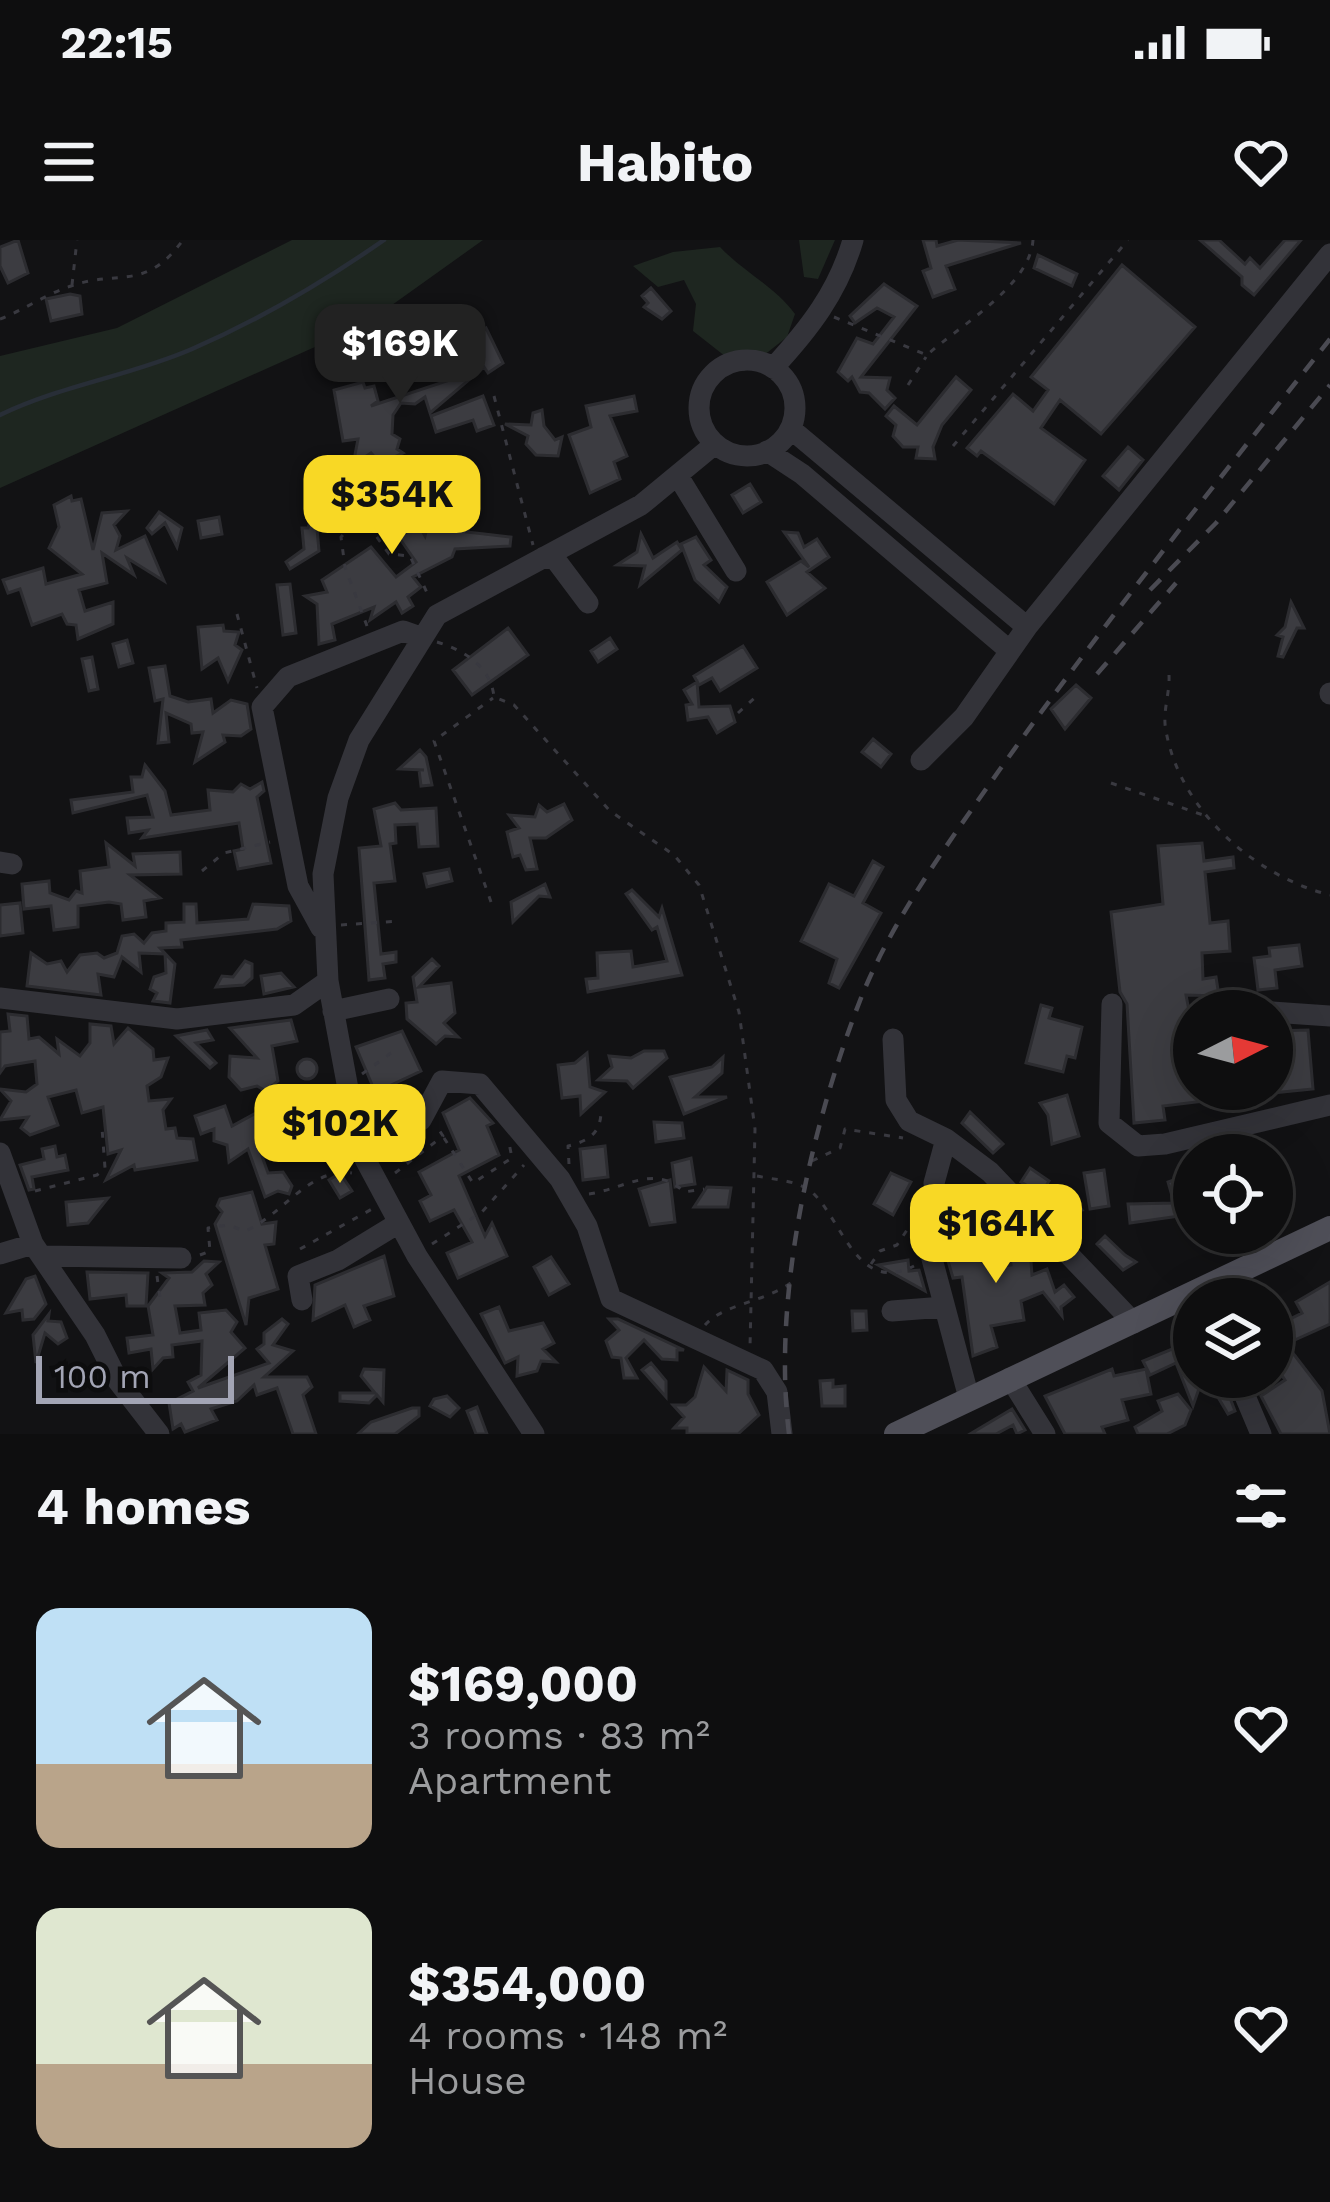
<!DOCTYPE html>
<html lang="en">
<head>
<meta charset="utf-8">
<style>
  body { margin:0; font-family:"Work Sans",sans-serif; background:#171718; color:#f1f3f6; height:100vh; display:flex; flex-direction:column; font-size:45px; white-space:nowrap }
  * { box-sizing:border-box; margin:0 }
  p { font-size:39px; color:#9b9c9e }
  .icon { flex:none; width:66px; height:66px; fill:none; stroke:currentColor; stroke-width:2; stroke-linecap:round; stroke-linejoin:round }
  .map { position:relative; height:1194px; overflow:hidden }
  .drawer { display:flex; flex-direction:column; background:#0e0e0f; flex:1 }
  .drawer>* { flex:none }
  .needle { width:78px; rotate:84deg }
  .controls { position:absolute; left:1173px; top:750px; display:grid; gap:24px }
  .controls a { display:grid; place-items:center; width:120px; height:120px; border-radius:50%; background:#0e0e0f; box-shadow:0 12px 48px #0002,0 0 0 3px #2e2e2f; font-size:60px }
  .scale { position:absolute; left:36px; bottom:30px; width:198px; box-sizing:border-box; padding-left:12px; border:6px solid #a3a5b5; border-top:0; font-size:33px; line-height:42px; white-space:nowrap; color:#a3a5b5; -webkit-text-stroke:9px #0d0d0e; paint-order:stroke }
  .price { position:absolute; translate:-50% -102px; padding:0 27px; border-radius:24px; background:#f8d825; color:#111; font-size:39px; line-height:78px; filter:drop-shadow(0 3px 6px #0008) }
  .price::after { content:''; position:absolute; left:50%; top:72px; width:36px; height:27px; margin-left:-18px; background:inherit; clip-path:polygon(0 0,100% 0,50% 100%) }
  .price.selected { background:#222; color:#fff }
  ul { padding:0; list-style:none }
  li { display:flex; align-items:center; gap:36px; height:300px; padding:0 36px }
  li span { display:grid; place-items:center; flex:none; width:336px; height:240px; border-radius:24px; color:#555 }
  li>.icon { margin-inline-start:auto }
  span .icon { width:144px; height:144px; fill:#fffc; stroke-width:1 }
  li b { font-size:51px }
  h2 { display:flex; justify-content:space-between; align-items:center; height:144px; padding:0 36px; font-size:51px }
  .status { display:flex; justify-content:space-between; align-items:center; height:84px; padding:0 60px; background:#0e0e0f; direction:ltr }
  .status svg { height:33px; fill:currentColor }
  header { display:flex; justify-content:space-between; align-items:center; height:156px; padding:0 36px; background:#0e0e0f; font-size:54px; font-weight:700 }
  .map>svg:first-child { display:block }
  .green { fill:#1e2620 }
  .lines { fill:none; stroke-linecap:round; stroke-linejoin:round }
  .stream { stroke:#282e37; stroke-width:4.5 }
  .building { fill:#3c3c41; stroke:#2c2c30; stroke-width:3 }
  .path { stroke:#393940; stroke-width:3; stroke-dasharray:6 9; stroke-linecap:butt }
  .minor { stroke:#333339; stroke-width:21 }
  .major { stroke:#4f4f58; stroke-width:24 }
  .rail { stroke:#4a4a52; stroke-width:4.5; stroke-dasharray:15 12; stroke-linecap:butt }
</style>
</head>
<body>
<div class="status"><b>22:15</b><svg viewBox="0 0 49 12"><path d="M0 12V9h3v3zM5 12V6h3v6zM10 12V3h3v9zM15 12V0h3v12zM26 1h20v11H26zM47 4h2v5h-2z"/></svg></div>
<header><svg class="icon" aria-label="menu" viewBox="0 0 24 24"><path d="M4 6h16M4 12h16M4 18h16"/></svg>Habito<svg class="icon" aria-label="heart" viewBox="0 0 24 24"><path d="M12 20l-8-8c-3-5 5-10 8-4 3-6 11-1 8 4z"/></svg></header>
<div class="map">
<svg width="1330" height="1194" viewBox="0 0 1330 1194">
  <rect width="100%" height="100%" fill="#121214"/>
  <path class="green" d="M292 0H483L364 85 0 248V116L117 88Z
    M799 0H835L818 39 804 37Z
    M720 7C746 34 773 45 795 74L787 97 744 131 693 91 696 64 684 40 658 47 633 26 673 12Z"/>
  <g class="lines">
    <path class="stream" d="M0 175C62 145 130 136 192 109 259 80 325 41 384 0"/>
  </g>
  <path class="building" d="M18 0 28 33 8 43 0 26V7Z
    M923 0H936L937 6 958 0 1021 3 946 26 955 49 933 57 923 31 931 28Z
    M1200 0H1219L1245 24 1250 18 1260 28 1285 0H1301L1254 55 1242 45V37Z
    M1038 15 1077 34 1072 46 1034 28Z
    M1122 25 1195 87 1101 194 1060 160 1041 188 1085 220 1054 264 981 211 977 216 967 208 1013 154 1033 171 1048 150 1031 137Z
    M884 44 917 66 861 137 890 138 887 150 895 158 885 169 869 153 860 152 852 137 848 141 838 132 857 98 873 104 894 77 877 68 855 83 850 76Z
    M651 48 671 71 662 79 644 67 648 63 642 56Z
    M70 54 80 56 82 74 51 81 46 59Z
    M486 88 503 123 488 133 484 127 430 173 425 157 415 164 401 163 393 175 392 194 400 199 397 209 403 213 394 217 390 234 371 213 353 225 358 199 343 201 334 150 363 142 365 148 374 146 378 161 371 166 453 139 478 117 467 100Z
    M956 137 971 150 942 185 933 207 935 219 916 218 918 207H903L893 196 896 185 886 176 894 166 917 185Z
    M483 156 494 185 477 191 473 180 436 192 431 176Z
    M634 156 637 171 610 176 627 216 614 222 620 239 590 253 569 195 591 187 586 166Z
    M542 170 544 186 555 200 562 197 558 216 536 215 526 204 528 196 505 184 531 185 533 173Z
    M1128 207 1143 220 1119 250 1103 236Z
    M411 221 436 224 431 244 419 243 410 253 409 268 425 296 428 284 469 288 467 292 511 297 510 306 455 309 452 317 413 337 421 347 408 357 413 366 402 373 396 362 370 380 374 367 332 384 335 400 319 404 317 364 305 356 327 352 322 340 371 307 396 337 416 322 400 299 393 304 363 261 372 254 370 244 386 234 399 248 417 236Z
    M750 244 761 262 743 273 732 255Z
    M71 256 72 261 81 259 93 310 102 273 127 271 114 285 120 296 116 310 145 296 164 341 127 318 134 335 102 313 107 343 79 350 85 371 113 362V384L78 399 76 385 67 384 62 374 32 385 20 349 8 353 3 340 43 328 46 344 82 334 49 308 59 287 54 265Z
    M315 266 319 311 290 329 286 322 304 309 302 288H308Z
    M159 272 182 288 177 307 165 283 152 294 147 288Z
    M219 277 222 294 201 298 198 281Z
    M784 292 798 293 804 307 817 299 829 317 807 332 825 348 787 375 767 342 801 321 809 327Z
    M641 294 653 318 677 302 682 310 640 345 645 326 617 325 637 312Z
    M696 297 711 320 704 325 727 347 719 362 695 340 681 304Z
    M290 344 296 393 283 395 277 345Z
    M1291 362 1304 388H1297L1283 417 1278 416 1283 397 1277 395 1285 387Z
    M223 385 224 391 239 392 235 405 242 410 228 441 218 418 202 429 198 387Z
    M508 388 528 415 472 455 453 430Z
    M610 398 617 409 598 422 591 411Z
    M127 400 133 423 119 427 113 404Z
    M743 406 757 428 720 451 712 438 699 445 694 436Z
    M92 417 98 449 89 451 82 419Z
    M165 426 170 456 188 462 211 459 213 473 231 460 247 464 251 489 241 496 223 495 225 502 195 522 203 492 192 493 191 484 166 473 169 502 158 503 163 459 155 461 149 428Z
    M697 442 699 467 730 466 735 482 717 493 708 477 688 480 686 465 692 464 684 450Z
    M1076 445 1091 458 1065 489 1051 469Z
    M873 499 891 514 881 527 862 512Z
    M420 510 426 517 432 545 421 546 419 530H424L399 529Z
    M145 525 165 551 171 575 210 570 208 550 233 552 241 544 250 549 262 542 264 551 257 557 271 623 238 629 234 611 243 609 239 583 142 598 148 590 129 593 127 578 153 577 147 555 73 573 71 560 133 552 131 537H142Z
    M395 563 401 570 436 568 438 606 419 607 417 584 395 585 396 603 390 604 395 641 374 643 381 714 396 712V722L383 724 385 738 369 740 359 608 381 606 374 569Z
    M564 564 572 580 546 598H530L537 629 526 630 520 615 513 617 507 592 519 588 509 575 535 577 539 565 547 572Z
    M106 603 135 626 133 614 180 612 181 634 130 635 160 658 144 661 146 677 123 680 121 664 109 662 78 666V687L54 690 51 666 24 669 22 644 49 641 50 653 69 660 76 651 82 653 80 631 109 627Z
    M1202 603 1204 621 1233 617 1234 628 1205 632 1210 683 1228 681 1230 711 1202 713 1203 739 1216 737 1219 756 1186 755 1194 796V849H1212L1213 860 1163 866 1165 880 1134 883 1127 764 1120 752 1111 672 1163 664 1158 606Z
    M873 621 883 627 863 663 881 673 839 748 829 743 837 719 801 701 829 644 854 656Z
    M449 629 452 641 427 647 424 634Z
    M545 644 550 657 539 656 513 682 511 662Z
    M632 650 659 677 662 668 682 735 588 752 586 739 598 738 597 713 631 711 633 727 667 721 657 687 652 690 626 654Z
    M20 663 23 693 0 696V665Z
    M184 664H196L197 683 248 679 253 664 289 666 291 681 277 689 181 700 182 707 160 708 175 724 170 763 153 761 157 753 150 749 154 737 166 733 165 714 139 713 141 732 122 717 114 737 98 734 101 755 27 746 31 713 47 724 61 721 67 732 80 715 97 713 104 718 117 713 122 696 134 694 144 703 152 693 166 691V683L184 682Z
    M1299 705 1302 726 1275 730 1277 748 1258 750 1254 718 1270 716 1269 708Z
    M432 719 439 726 419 747 451 743 455 773 444 783 458 797 445 796 436 804 407 779 406 763 417 762 413 737Z
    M245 721 252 724V738L244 745 216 747 222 736 233 737Z
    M281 733 294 747 264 754 261 736Z
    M1041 765 1052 768 1049 778 1082 787 1075 818 1067 816 1063 832 1026 823Z
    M8 774 27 776 29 799 39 797 59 814 57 799 80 816 90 803V784L111 786 114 804 128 788 153 809 154 820 168 818 161 837 147 846 149 861 171 859 163 870 166 889 175 888 177 898 193 899 197 920 135 930 134 925 106 940 121 910 108 914 103 867 82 873 76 850 48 857 58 885 30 895 21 888 28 877 0 880 11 861 0 849 26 852 37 844 35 821 5 826 0 833V792L10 791Z
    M291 780 297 801 272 806 278 841 266 851 257 846 241 850 229 837 230 816 257 818 230 788Z
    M207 790 213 800 196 803 216 823 210 828 176 796Z
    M1308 790 1313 849 1272 853V791Z
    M402 791 421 831 385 848 389 856 379 861 356 807Z
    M644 811H664L667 818 633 848 627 841 598 840 612 827 609 816 631 818Z
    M587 813 590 847 605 852 581 874 580 856 562 858 558 825 575 823Z
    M723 817 722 833 695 857H727L684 874 670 837 712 827Z
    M297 829a10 10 0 1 1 20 0a10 10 0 1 1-20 0Z
    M1067 855 1079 896 1052 904 1048 875 1040 863Z
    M470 858 493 883 487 886 499 915 459 936 485 996 492 983 507 1016 458 1038 447 1013 472 1002 454 970 430 981 420 961 431 955 419 932 459 910 443 873Z
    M280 859 303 860 309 867 302 873 279 870Z
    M225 866 232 886 258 872 262 879 267 877 277 895 258 905 268 933 283 932 292 946 289 954 278 951 265 957 248 909 229 922 227 905 214 901V889L201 894 195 876Z
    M970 872 1003 904 993 913 962 883Z
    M654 882 682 883 684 898 656 902Z
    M55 906 57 917 65 915 68 930 32 937 34 949 29 950 20 925 44 919 42 909Z
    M605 906 608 937 583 940 580 909Z
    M691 918 695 944 675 947 672 923Z
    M1030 928 1049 941 1041 954 1021 942Z
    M1104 930 1109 966 1090 969 1084 933Z
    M340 933 352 951 340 958 329 940Z
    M891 933 911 942 893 975 874 964Z
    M1194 933V974L1130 983 1128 964 1174 963 1168 942Z
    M670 940 675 982 650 985 639 949Z
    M707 947 731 948 728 967H694Z
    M252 952 262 984 276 982 274 1004 265 1005 278 1049 249 1058 246 1085 215 984 222 972 217 966 220 959Z
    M1070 953 1082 970 1062 974 1055 965Z
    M108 958 88 983 68 985 66 962Z
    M979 982 988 1028 1011 1025 1009 1010 1030 1008 1032 1035 1047 1029 1055 1052 1064 1045 1074 1057 1061 1067 1062 1076 1043 1052 1021 1061 1024 1080 991 1086 997 1107 973 1116 962 1037 953 1038 948 1021 956 1006 955 984Z
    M1105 996 1125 1015 1136 1022 1123 1030 1097 1004Z
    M384 1016 394 1056 364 1066 370 1080 354 1087 345 1065 313 1080 315 1045Z
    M551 1017 569 1044 549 1055 534 1027Z
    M908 1020 909 1031 919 1030 925 1051 878 1025Z
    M204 1021 219 1022 206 1034 212 1045 203 1053 205 1065 175 1066 180 1093 201 1090 199 1073 226 1070 237 1082 231 1092 245 1108 198 1148 269 1123 257 1109 264 1104V1093L282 1079 288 1084 273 1105 293 1111 264 1137H307L312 1147 303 1155 316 1194H293L277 1148 257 1155 254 1145 237 1161 211 1169 217 1180 185 1192 181 1184 173 1189 169 1163 193 1151 188 1142 201 1135 202 1101 172 1105 173 1117 163 1118 153 1129 151 1109 129 1113 127 1098 153 1095 148 1066 169 1038 162 1033 192 1032Z
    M87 1032 148 1033 146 1066H127L126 1055 90 1059Z
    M35 1036 46 1064 34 1079 23 1080 22 1070 6 1073 26 1039Z
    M1330 1042V1084L1286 1104 1322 1151 1330 1194H1281L1261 1156 1285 1140 1272 1121V1096L1285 1094 1280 1084 1302 1073 1296 1062Z
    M499 1067 509 1091 543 1083 554 1103 543 1109 556 1122 541 1121 537 1131 517 1136 518 1117 505 1123 481 1074Z
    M852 1071H866L867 1090 853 1091Z
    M49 1074 48 1081 61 1082 67 1098 58 1104 45 1093 36 1123 33 1095Z
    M609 1079H618L684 1110H677V1120L662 1119 644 1100 626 1118 637 1138H624L621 1118 612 1117 606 1101 619 1090Z
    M1194 1100V1137H1203L1193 1166 1176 1123 1150 1135 1143 1121Z
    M651 1123 666 1141V1157L642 1130Z
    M704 1127 726 1151 727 1130 748 1140V1154L759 1175 738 1194H687V1188H674L684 1177 673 1165H686L695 1157Z
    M364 1129 384 1130 383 1162 377 1155 369 1163 340 1161V1153H375L361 1136Z
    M1112 1129 1114 1136 1146 1129 1151 1154 1122 1160 1128 1180 1102 1187 1105 1194H1065L1045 1156Z
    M1206 1137H1222L1235 1171 1228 1174Z
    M833 1140V1147L845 1146V1166H822L820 1141Z
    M1178 1154 1191 1170 1185 1185 1167 1194H1138L1135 1187 1162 1171 1158 1161Z
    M447 1156 459 1168 450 1177 430 1166 434 1159Z
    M477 1167 487 1194H476L467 1171Z
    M412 1168H419V1176L395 1194H358L371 1182Z
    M1012 1169 1025 1190 1017 1194 1013 1185 996 1194H970Z"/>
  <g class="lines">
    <path class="path" d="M72 45 77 0
      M834 77 927 115C959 86 1030 46 1033 0
      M0 79C24 70 46 54 71 46 120 29 145 52 183 0
      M908 145 926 117
      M494 156 533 305
      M953 206 1128 0
      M237 374 257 448
      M367 386 345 327 341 297 361 275 389 314 410 316 429 357
      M437 402C464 410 491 427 494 457L514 465 610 571 674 615 699 645 739 772 755 889 750 1107
      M1169 435C1170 454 1162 472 1166 491 1180 570 1254 636 1330 655
      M738 473 759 454
      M1111 543 1203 575
      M202 631 224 613 270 602
      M491 662 434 501 493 458
      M341 685 400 681
      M362 834 391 813
      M444 898 473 943 512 918 509 903
      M812 921 840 908 845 889 903 898
      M569 924 568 906C588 901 600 894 601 873
      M395 933 443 896 436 885
      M757 936C775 940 797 940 812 952 843 981 857 1055 914 1026
      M35 951 97 935 105 928 102 888
      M589 954C624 949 655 923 684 952L704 949
      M432 1004 482 972 524 925
      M300 1009 372 969
      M200 1015 210 1011 208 988 228 985 245 991C282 976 309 927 352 933
      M871 1024 880 1011 897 1005 919 972
      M157 1036 160 1058
      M705 1085C723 1064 766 1062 792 1042"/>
    <path class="minor" d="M699 168a48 48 0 1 1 96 0a48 48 0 1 1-96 0Z
      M773 128C809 89 838 52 853 0
      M791 189 1027 387
      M767 211 802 234 1010 411
      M678 236 736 331
      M544 317 555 319 588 363
      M1330 454V453
      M921 520 964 477 1027 387 1330 14
      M0 622 12 624
      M321 688 298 646 262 467 288 437 403 391 420 397
      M0 758 177 779 294 765 328 741
      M1112 764 1109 883 1138 906 1165 904 1330 865
      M333 771 389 759
      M1272 772 1330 776
      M893 799 896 860 909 881 946 899 990 932 1134 1083
      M946 899 934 943 942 1000 932 1019 969 1158
      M359 908 421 880 442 841 480 844 560 939 587 986 611 1059 763 1130 777 1152 782 1194
      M0 913 33 1004 95 1095 118 1141 159 1194
      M0 1014 33 1004
      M43 1016 181 1018
      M302 1060 298 1036 338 1020 397 984
      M892 1071 944 1067
      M1237 1137 1261 1194
      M1010 1138 1045 1194
      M534 1194 417 1016 359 908 328 741 323 634 338 558 359 500 437 375 641 265 715 204"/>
    <path class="major" d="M896 1194 1330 988"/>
    <path class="rail" d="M1150 350 1216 283 1330 145
      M1097 434 1176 343
      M789 1194C772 1056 811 886 861 758 893 678 949 602 998 532 1103 384 1217 242 1330 99"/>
  </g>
</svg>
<div class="controls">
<a><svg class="needle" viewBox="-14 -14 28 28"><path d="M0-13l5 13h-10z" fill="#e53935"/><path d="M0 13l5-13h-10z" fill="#9b9c9e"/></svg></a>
<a><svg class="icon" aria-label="locate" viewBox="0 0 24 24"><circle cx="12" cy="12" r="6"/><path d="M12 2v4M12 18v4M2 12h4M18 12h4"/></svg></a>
<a><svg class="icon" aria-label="layers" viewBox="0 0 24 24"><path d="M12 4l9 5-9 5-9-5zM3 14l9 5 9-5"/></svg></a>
</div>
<div class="scale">100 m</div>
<b class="price selected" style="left:400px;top:166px">$169K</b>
<b class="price" style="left:392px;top:317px">$354K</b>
<b class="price" style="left:340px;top:946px">$102K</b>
<b class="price" style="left:996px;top:1046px">$164K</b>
</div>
<section class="drawer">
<h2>4 homes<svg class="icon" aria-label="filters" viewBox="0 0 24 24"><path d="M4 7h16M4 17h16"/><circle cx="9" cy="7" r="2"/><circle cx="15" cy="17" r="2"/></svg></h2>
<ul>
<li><span style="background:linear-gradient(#bfe0f5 65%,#b9a48a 0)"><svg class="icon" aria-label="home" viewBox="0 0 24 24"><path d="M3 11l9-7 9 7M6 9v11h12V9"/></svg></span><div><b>$169,000</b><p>3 rooms · 83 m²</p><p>Apartment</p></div><svg class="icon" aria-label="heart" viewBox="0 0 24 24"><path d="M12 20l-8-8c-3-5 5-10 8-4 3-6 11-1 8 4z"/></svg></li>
<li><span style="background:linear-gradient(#dfe7d0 65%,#b9a48a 0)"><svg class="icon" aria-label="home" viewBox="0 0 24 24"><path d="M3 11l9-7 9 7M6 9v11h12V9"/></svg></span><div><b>$354,000</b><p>4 rooms · 148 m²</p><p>House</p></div><svg class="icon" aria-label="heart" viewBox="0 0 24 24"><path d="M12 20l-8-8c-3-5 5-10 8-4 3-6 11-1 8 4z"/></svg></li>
</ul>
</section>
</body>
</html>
